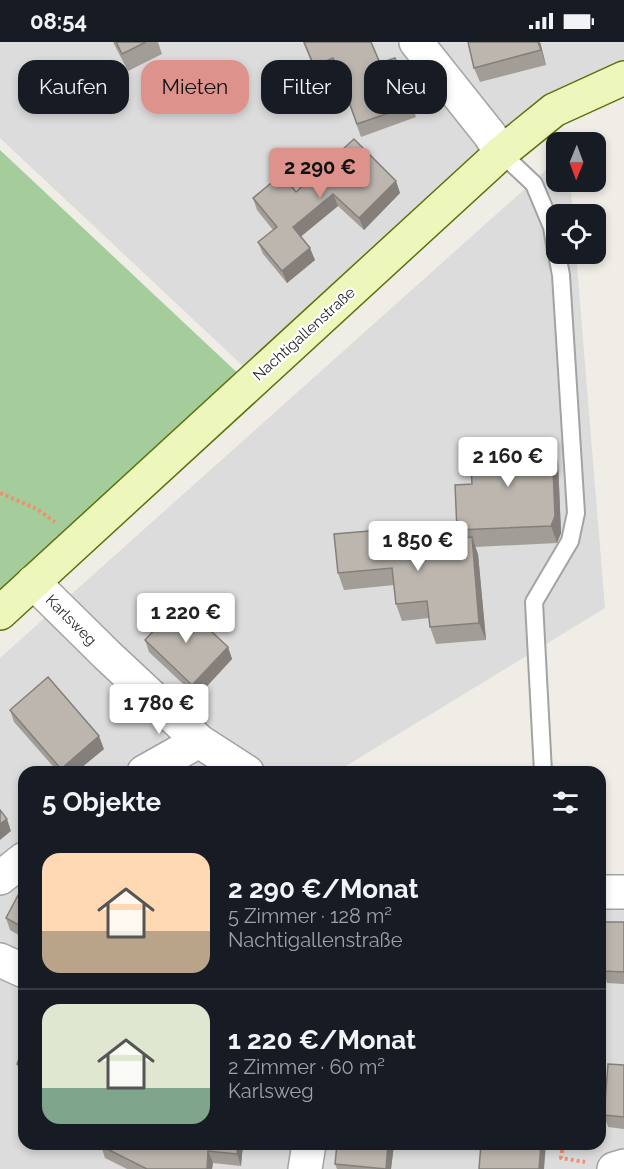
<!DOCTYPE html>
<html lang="de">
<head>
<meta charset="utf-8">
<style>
  body { margin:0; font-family:Raleway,sans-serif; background:#242831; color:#f1f3f6; height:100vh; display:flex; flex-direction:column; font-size:22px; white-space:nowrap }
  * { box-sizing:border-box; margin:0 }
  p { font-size:20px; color:#9ea1a6 }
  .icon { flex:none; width:33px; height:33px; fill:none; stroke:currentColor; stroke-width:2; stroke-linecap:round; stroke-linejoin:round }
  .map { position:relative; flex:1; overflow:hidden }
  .panel { position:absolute; left:18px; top:724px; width:588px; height:384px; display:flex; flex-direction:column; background:#171b24; border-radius:18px; box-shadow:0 3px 9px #0003 }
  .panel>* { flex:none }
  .top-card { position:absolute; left:18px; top:18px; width:588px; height:54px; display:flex; gap:12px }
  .needle { width:39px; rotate:181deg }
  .fabs { position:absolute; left:546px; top:90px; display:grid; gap:12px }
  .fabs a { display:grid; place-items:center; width:60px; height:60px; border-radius:12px; background:#171b24; box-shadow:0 3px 9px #0003; font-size:30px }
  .price { position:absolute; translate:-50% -51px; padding:0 14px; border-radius:6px; background:#fff; color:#222; font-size:20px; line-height:39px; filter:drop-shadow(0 2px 3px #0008) }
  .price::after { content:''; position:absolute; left:50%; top:36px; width:18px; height:14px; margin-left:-9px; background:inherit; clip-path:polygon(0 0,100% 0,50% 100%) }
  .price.current { background:#dd938b; color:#111 }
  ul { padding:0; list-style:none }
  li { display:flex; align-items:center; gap:18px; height:150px; padding:0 24px }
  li+li { border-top:2px solid #363941 }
  li span { display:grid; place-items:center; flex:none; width:168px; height:120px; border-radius:18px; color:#555 }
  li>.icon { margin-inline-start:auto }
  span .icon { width:72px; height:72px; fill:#fffc; stroke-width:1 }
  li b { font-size:26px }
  h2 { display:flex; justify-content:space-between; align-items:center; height:72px; padding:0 24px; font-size:26px }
  .chip { padding:0 21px; border-radius:18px; background:#171b24; box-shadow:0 3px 9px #0003; font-size:21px; line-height:54px }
  .chip.current { background:#dd938b; color:#111 }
  .status { display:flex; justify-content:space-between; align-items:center; height:42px; padding:0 30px; background:#171b24; direction:ltr }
  .status svg { height:16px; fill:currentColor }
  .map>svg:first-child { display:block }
  .residential { fill:#dddcdc }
  .forest { fill:#a5cd9c }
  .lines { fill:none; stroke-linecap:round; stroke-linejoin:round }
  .lane-casing { stroke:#a3a3a3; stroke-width:20 }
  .street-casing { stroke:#a3a3a3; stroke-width:36 }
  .secondary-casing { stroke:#5b720a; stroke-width:36 }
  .path { stroke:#f48e72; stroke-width:4; stroke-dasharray:3 3; stroke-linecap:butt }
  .lane { stroke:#fff; stroke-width:16 }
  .street { stroke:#fff; stroke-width:33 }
  .secondary { stroke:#edf7bc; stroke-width:33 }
  .wall { fill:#a29d96 }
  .shaded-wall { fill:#847f7a }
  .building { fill:#bcb6af; stroke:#847f7a; stroke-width:1.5 }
  .labels { text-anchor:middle; stroke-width:4.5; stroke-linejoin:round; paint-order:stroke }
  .street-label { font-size:15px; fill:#1f1f1f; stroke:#fff }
</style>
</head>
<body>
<div class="status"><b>08:54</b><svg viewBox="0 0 49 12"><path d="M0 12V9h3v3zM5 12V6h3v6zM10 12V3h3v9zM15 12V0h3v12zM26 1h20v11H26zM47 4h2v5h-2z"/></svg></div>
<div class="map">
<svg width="624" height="1127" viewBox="0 0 624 1127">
  <rect width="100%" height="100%" fill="#efede5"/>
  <path class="residential" d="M0 0H624V46L527 92 260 340 0 96Z
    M556 119V140H570L573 172H556V212H576L605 566 336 730H24V1102H600V857H624V1127H0V616Z"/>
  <path class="forest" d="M0 108 245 338 0 550Z"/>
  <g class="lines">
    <g class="lane-casing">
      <path id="lane" d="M501 111 534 142 552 185 556 209
        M543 730 534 560 570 499 576 471 561 233 557 212"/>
    </g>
    <g class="street-casing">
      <path id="street" d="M416 0 490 93 501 111
        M33 540 107 613 199 699 247 730
        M144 730 199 699
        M0 836 24 817
        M600 850H624
        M0 918 24 929
        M305 1127 309 1102
        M614 1127 624 1124"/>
    </g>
    <g class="secondary-casing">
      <path id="secondary" d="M0 571 501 111 554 68 624 36"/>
    </g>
    <path class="path" d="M0 451 37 467 55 480
      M563 1102 561 1116 585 1120"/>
    <use href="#lane" class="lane"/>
    <use href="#street" class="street"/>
    <use href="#secondary" class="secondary"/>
  </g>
  <path class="wall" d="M113 0H158L162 12 128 29Z
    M303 0H371L380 21 395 16 416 75 361 95 337 28 318 36Z
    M540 0 546 23 480 40 474 26Z
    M396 139 400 151 364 188 338 164 301 194 315 218 287 241 263 212 258 200 273 188 257 168 253 156 296 150Z
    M558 419 561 491 557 501 475 505 478 512 486 598 436 602 430 585 429 576 402 579 396 562 394 543 344 548 338 531 393 487 399 502 459 496 457 488 472 442Z
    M145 598 228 605 232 617 197 655 149 610Z
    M10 668 104 707 76 730H58L14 680Z
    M24 842V896L10 888 6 876Z
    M624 880V942L607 941 603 929Z
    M24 1004V1035L21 1034 17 1022Z
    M624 1023V1087L608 1085 604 1073Z
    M243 1102 241 1124 213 1121 212 1127H127L105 1116 101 1104Z
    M337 1102H394L391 1127H337L335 1122Z"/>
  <path class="shaded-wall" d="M538 0H540L546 23 541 8Z
    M396 139 400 151 364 188 359 176Z
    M333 152 338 164 298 197 293 185Z
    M310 206 315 218 287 241 282 229Z
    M552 402 558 419 561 491 557 501 551 484Z
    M393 487 399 504 395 503Z
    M472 495 478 512 486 598 479 581Z
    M228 605 232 617 197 655 192 643Z
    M99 694 104 707 76 730H63L61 727Z
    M7 777 11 789 0 798V782Z
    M238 1102H243L241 1124 237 1112Z
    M388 1102H394L391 1127H386Z
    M541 1102H546L544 1127H539Z
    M208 1109 213 1121 212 1127H207Z"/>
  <path class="building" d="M116 0H146L122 12Z
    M304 0H371L380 21 395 16 412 63 357 82 333 16 314 24Z
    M468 0H538L541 8 474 26Z
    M354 97 396 139 359 176 333 152 293 185 310 206 282 229 258 200 277 185 253 156 282 132 296 150Z
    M552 402 555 474 551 484 457 488 455 443 472 442 470 405Z
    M393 487 395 503 472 495 479 581 430 585 427 559 396 562 392 526 338 531 334 492Z
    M180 560 228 605 192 643 145 598Z
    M48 635 99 694 61 727 10 668Z
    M0 768 7 777 0 782Z
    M24 842V886L6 876Z
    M604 880H624V930L603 929Z
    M24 1004V1025L17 1022Z
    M608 1022 624 1023V1075L604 1073Z
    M102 1102H238L237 1112 208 1109 207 1127H147L101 1104Z
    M337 1102H388L386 1127 335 1122Z
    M481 1102H541L539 1127H479Z"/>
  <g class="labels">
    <g class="street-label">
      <text transform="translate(304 292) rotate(-42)" y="5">Nachtigallenstraße</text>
      <text transform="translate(71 578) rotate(45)" y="5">Karlsweg</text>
    </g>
  </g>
</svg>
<div class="fabs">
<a><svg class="needle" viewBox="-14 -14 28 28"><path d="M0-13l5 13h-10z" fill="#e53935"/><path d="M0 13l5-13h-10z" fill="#9ea1a6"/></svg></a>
<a><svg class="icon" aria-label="locate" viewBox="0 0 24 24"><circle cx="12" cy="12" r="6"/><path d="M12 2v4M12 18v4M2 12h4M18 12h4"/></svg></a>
</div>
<b class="price current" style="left:320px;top:157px">2 290 €</b>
<b class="price" style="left:508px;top:446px">2 160 €</b>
<b class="price" style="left:418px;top:530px">1 850 €</b>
<b class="price" style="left:186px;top:602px">1 220 €</b>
<b class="price" style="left:159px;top:693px">1 780 €</b>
<div class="top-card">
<a class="chip">Kaufen</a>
<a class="chip current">Mieten</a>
<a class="chip">Filter</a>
<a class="chip">Neu</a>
</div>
<section class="panel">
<h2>5 Objekte<svg class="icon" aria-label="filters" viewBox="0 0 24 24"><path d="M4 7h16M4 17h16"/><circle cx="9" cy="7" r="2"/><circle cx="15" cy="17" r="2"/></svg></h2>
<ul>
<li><span style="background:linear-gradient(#ffd9b3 65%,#b9a48a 0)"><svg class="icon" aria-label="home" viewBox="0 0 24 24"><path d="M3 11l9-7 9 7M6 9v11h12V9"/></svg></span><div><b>2 290 €/Monat</b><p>5 Zimmer · 128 m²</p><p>Nachtigallenstraße</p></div></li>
<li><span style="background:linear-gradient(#dfe7d0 70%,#7fa58c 0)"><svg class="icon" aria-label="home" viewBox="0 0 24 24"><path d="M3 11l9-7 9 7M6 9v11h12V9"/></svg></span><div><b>1 220 €/Monat</b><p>2 Zimmer · 60 m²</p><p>Karlsweg</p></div></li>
</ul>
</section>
</div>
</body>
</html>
